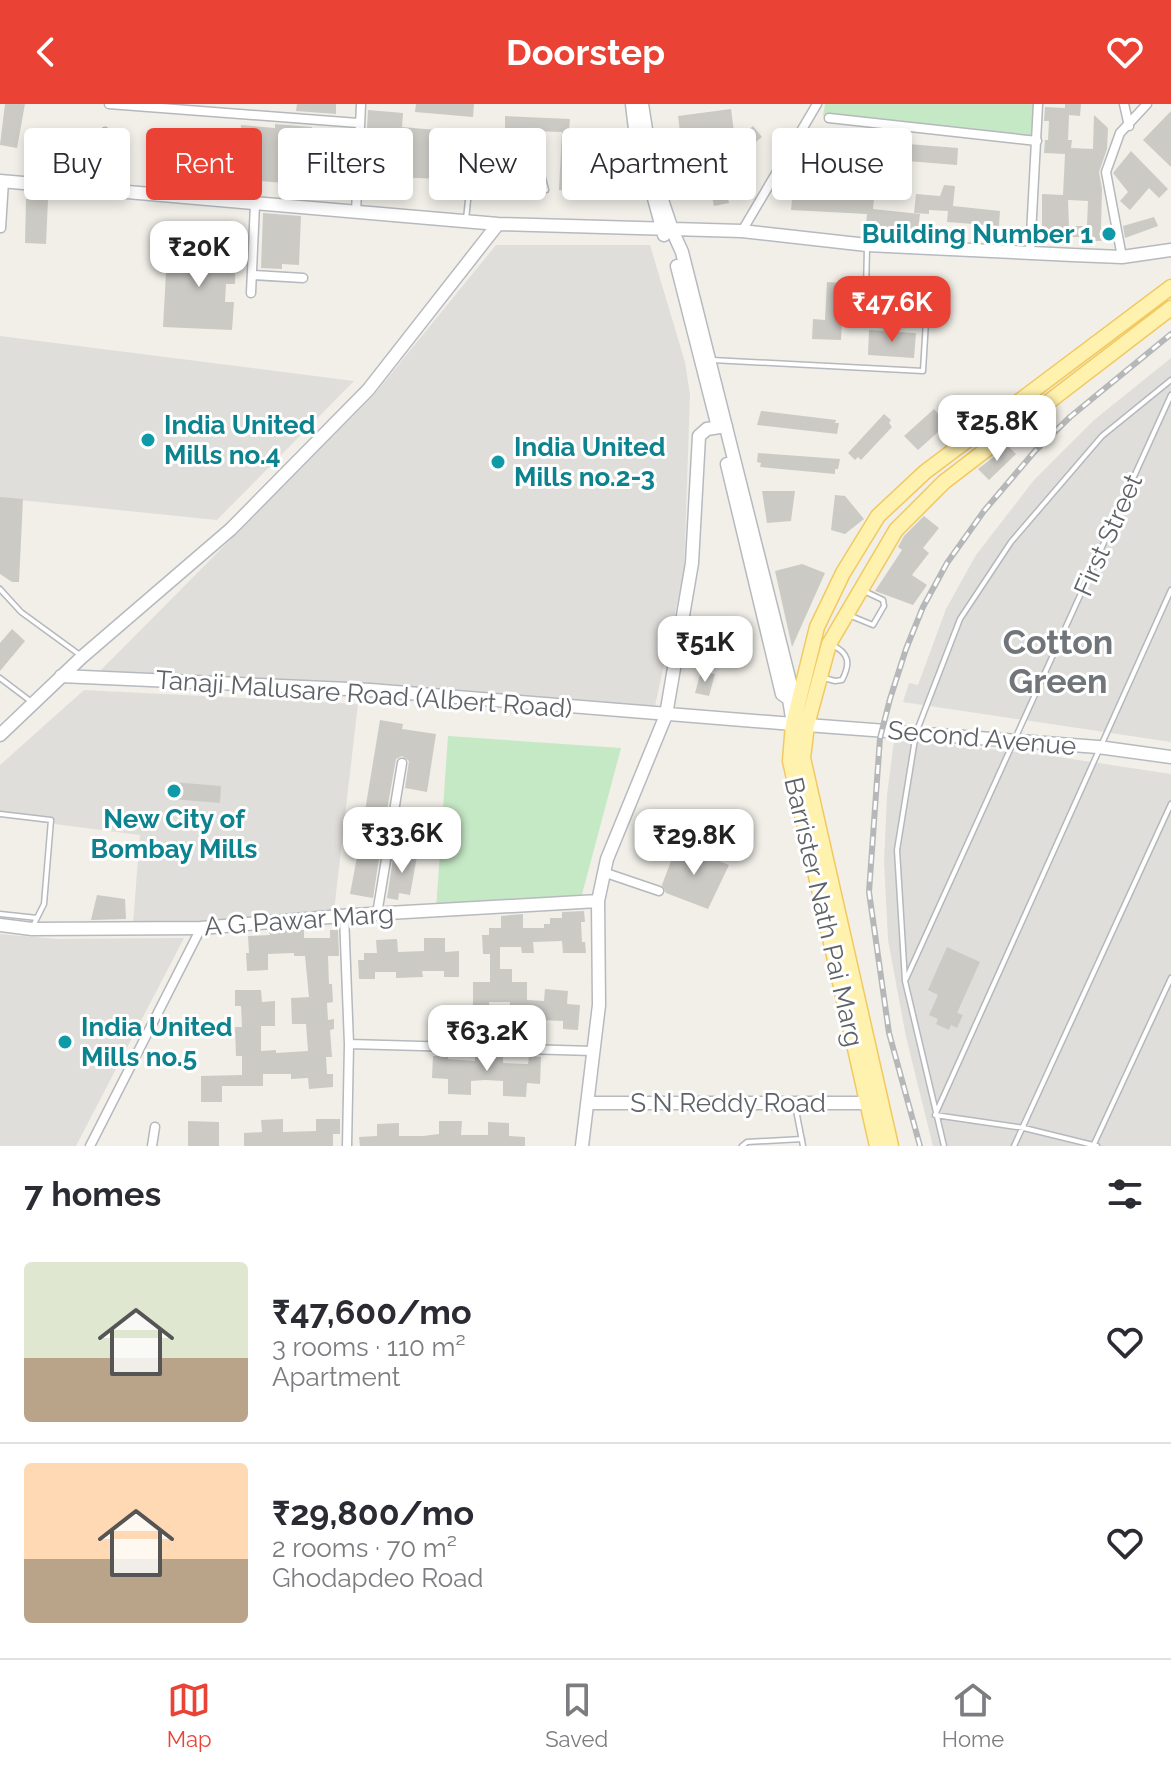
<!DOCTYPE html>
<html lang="en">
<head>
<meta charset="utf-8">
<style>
  body { margin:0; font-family:Raleway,sans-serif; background:#f7f7f7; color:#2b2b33; height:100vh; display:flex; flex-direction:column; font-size:30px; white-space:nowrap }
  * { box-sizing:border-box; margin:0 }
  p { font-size:26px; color:#7c7c81 }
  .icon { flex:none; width:44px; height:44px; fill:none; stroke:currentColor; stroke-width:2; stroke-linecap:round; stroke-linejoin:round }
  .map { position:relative; height:1042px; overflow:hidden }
  .panel { display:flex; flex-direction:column; background:#fff; flex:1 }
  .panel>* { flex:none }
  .top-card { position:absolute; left:24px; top:24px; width:1124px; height:72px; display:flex; gap:16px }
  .price { position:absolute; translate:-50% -68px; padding:0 18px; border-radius:16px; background:#fff; color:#222; font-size:26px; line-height:52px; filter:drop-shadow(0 2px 4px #0008) }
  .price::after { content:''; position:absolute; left:50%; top:48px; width:24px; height:18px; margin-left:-12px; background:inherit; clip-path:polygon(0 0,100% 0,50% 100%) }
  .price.active { background:#ea4335; color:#fff }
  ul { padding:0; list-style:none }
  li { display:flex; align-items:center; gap:24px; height:200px; padding:0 24px }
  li+li { border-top:2px solid #e1e1e2 }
  li span { display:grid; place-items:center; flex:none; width:224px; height:160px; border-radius:8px; color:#555 }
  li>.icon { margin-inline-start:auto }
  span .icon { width:96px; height:96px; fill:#fffc; stroke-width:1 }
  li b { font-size:34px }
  h2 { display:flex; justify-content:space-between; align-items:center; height:96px; padding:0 24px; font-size:34px }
  .tag { padding:0 28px; border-radius:8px; background:#fff; box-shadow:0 4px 12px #0003; font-size:28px; line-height:72px }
  .tag.active { background:#ea4335; color:#fff }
  header { display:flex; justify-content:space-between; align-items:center; height:104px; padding:0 24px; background:#ea4335; color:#fff; font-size:36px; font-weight:700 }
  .tabs { display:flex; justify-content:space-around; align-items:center; height:112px; border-top:2px solid #e1e1e2; background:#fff; font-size:22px; color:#7c7c81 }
  .tabs a { display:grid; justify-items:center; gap:4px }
  .tabs .active { color:#ea4335 }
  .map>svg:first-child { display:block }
  .industrial { fill:#e0deda }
  .green { fill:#c5e8c5 }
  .building { fill:#cccac5; fill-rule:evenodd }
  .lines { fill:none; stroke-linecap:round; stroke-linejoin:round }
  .lane-casing { stroke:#b5b8bc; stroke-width:7 }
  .street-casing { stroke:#b5b8bc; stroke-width:11 }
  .secondary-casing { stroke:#b6babf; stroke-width:15 }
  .primary-casing { stroke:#f2c960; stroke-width:17 }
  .lane { stroke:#fff; stroke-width:4 }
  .street { stroke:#fff; stroke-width:8 }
  .secondary { stroke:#fff; stroke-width:12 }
  .primary { stroke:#fff2af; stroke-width:14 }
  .rail-casing { stroke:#b6b7b8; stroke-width:6 }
  .rail { stroke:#fff; stroke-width:3; stroke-dasharray:9; stroke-linecap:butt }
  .culture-dot { fill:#0f9aa8; stroke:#fff; stroke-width:3 }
  .labels { text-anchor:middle; stroke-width:6; stroke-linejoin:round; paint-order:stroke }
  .culture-label { font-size:26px; font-weight:bold; fill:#0d838f; stroke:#fff; text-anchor:start }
  .street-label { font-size:26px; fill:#5f6368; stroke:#fff }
  .district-label { font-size:34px; font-weight:bold; fill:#70757a; stroke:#fff }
</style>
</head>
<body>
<header><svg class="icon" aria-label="back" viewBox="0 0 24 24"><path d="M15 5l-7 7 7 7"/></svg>Doorstep<svg class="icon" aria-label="heart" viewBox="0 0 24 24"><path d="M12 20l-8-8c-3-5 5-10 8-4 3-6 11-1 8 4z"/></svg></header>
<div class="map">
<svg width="1171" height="1042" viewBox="0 0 1171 1042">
  <rect width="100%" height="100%" fill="#f1efe8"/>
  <path class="industrial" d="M496 141H650L685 258 690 291 684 468 655 602 374 582 98 569 373 292Z
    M0 232 354 277 217 416 0 394Z
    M1171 254V638L903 598 909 579 918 581 946 505 976 451 1034 376 1094 316Z
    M84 586 358 600 334 807 199 818 133 819 140 731 0 713V661Z
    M894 637 926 638 1052 652 1171 670V1042H933L906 933 888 836 884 758 887 691Z
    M0 830 58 835 184 834 76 1042H0Z"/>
  <path class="green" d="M825 0H1037L1035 36 823 12Z
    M448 632 621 644 581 794 436 806Z"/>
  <path class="building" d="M5 0H25L17 44 0 41Z
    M297 0H336V10L296 7Z
    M416 0H474L473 13 415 8Z
    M1065 0H1081L1080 12 1069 11 1068 36H1072L1071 44 1093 45 1094 11 1108 24 1107 45 1099 68 1102 85 1101 124H1109L1112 136 1081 138V133H1042V90L1063 91 1065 50 1044 49 1045 36H1048L1049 17H1044L1045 3 1065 4ZM1068 96 1088 97 1087 122H1069Z
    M731 5 735 36 753 22 762 33 748 44 683 53 678 12Z
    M368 6 403 9 402 23 447 27 445 47 441 46 440 75 396 73V79L364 78Z
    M1171 7V63L1143 36Z
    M505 12 570 15 569 26H576L574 87 559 86 562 28 505 26Z
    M275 20 312 23V32L346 37 348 49 343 50 339 87 319 85V82L237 75 241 21 275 24Z
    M870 37 958 44 957 61 869 54Z
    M1131 47 1168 85 1159 94 1149 84 1130 106 1120 97 1128 88 1113 69Z
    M722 63 729 99 714 102 706 66Z
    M788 67 800 68 798 90 839 94 841 72 853 74 855 83 875 85 873 105 920 110 918 126 866 121 867 110 791 106 792 95H783L785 72 788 73Z
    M509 69 535 70V89L508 88Z
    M944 81 955 82 953 102 1000 107 999 122 947 118 948 107 929 106V110L914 109 916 90 940 92Z
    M26 95 48 96 46 140 25 139Z
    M263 109 301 112 299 161 282 160V165L261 164Z
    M1154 113 1158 122 1125 134 1123 122Z
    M174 143 236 146 235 180H226L225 198H234L232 226 163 223 167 150H173Z
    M827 178 842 179 839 216H842L841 236 812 235 813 215 825 216Z
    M869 226 916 229 914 254 868 251Z
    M934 305 947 320 918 346 904 332Z
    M761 307 836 316 835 319H839L837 330 757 321Z
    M884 310 891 316 889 319 892 323 861 356 858 353 855 356 848 349Z
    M1008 342 1016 350 989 376 978 365Z
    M758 349 840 355 838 365H835V370L760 363 761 359 757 358Z
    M762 387H795L791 417 767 419Z
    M835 391 845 392 864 415 845 430 831 426Z
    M0 393 23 395 19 478H12L0 470Z
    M924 412 939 424 923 444 929 449 912 471 927 481 913 501 875 487 902 446 898 443 904 432Z
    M802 460 825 469 792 543 775 467Z
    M12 525 25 537 0 567V539Z
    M701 567 715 570 709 592 695 589Z
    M380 616 403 620 402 625 436 630 427 688 405 684 409 657 402 652 396 655 384 723 363 719Z
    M172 678 221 682 220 699 171 695Z
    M360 737 381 741 373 794 350 790Z
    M677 741 729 761 708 805 666 789 662 781Z
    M394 748 417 752 410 791 399 789 398 796 387 794Z
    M97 791 125 795 126 815 91 816Z
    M584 807 585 818H581L582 838H585L586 849H563L562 837 533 838 534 849H522L521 843H500V865H512V878H527V896L544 897 545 885 568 887 567 900 580 901 578 926 563 925V917L542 916 541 923 527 922 528 906H510V898H489V906L473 905V878H490V850H483L482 831H489V824H501V812L523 810V824H544V820H550V814H562V808Z
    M304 826V834H330V826H338L339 852H328L329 880H332L333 898 327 899 328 916 334 915V925L330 926 332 953H326L327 970H333V983L309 985 308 974 291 975V970H263V982H222V998H201V972L242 971V952H236L235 923H242L241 902H235V886H261L262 898 275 897V922H261V947L276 946V949L308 947 306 920H292L291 894 309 893 305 852H294V849L268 850V866L247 867 246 849H249L248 832 270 831 269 827Z
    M424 834H445V848L459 847V873H444V867H422L423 873 396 874V868H375V875H359L358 856H364V849H377L376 836 397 835 398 848 424 847Z
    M947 843 980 858 957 909 963 911 957 924 951 921 949 926 936 920 938 915 929 911 938 891 928 886Z
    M439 950H448V955L475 957V951H503V959L528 960 529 952 541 953 540 980 527 979 526 993 503 992V977L485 976 471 977V991L448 990V975L432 974 433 952H439Z
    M283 1015V1028L316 1027V1015H340V1030H333V1042H244V1029L262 1028 261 1016Z
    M188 1017 219 1018V1042H188Z
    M439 1017H462L461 1031H488V1018L509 1019V1032L525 1033V1042H360L359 1033 377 1032V1020L399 1019V1032H423L439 1030Z"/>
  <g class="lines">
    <g class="lane-casing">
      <path id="lane" d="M103 84 105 26
        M466 115 473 51 540 63 546 86
        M712 256 923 267 926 217 888 212 884 191 866 188 867 143
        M0 485 21 508 80 551
        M851 512 873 521 884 502 883 496 862 486
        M0 574 33 599
        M824 574 835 577 842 576C851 559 849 549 832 541
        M0 710 51 716 44 800 33 822
        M0 810 37 814
        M906 875 1171 291
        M795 1001 803 1042
        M1094 1040 1171 874
        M742 1042 747 1038 802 1035
        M944 1042 905 877 897 746 916 629 960 515 1011 438 1102 332 1171 276
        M1014 1042 1171 700
        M1097 1042 1024 1024 935 1011 1171 486"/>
    </g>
    <g class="street-casing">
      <path id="street" d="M109 0 358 19
        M1124 0 1129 22
        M829 14 1037 37
        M356 109 361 0
        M1 124 4 77
        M742 127 817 0
        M1030 149 1038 0
        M1122 153 1106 68 1120 29 1147 0
        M252 171 303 174
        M251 189 255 100
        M603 768 659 787
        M377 810 402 659
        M344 811 349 940 347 1042
        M349 940 593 947
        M90 1042 201 824
        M152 1042 155 1023"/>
    </g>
    <g class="secondary-casing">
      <path id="secondary" d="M632 0 635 25 664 131
        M0 77 498 120 742 127 867 141 1073 151 1122 153 1171 146
        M677 162 718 323
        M727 360 782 590 789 595
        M61 572 370 586 793 620 789 595 792 586 682 148C660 103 649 49 642 0
        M807 621 1098 643 1171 653
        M0 631 82 553 231 425 368 286 498 120
        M0 821 32 825 201 824 353 811 598 797
        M589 999H874
        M582 1042 599 901 598 797 607 755 666 611 692 459 699 332 707 325 726 322"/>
    </g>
    <g class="primary-casing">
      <path id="primary" d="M877 1042 790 657 793 620 817 523 843 469 878 412 925 368 1171 183
        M891 1042 803 654 807 621 829 540 896 426 944 378 1171 204"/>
    </g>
    <use href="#lane" class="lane"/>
    <use href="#street" class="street"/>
    <use href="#secondary" class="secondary"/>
    <use href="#primary" class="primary"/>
    <g class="rail-casing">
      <path id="rail" d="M920 1042 889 929 869 788 880 634 890 595 906 545 923 503 947 459 984 407 1035 347 1070 313 1171 230"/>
    </g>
    <use href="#rail" class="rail"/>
  </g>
  <g class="culture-dot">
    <circle cx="1109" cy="130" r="8"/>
    <circle cx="148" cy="336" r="8"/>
    <circle cx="498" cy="358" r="8"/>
    <circle cx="174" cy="687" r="8"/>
    <circle cx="65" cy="938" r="8"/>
  </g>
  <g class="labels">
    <g class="culture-label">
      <text x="1093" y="139" text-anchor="end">Building Number 1</text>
      <text x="164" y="330">India United<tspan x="164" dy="30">Mills no.4</tspan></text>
      <text x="514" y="352">India United<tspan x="514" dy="30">Mills no.2-3</tspan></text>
      <text x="174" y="724" text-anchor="middle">New City of<tspan x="174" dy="30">Bombay Mills</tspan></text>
      <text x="81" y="932">India United<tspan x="81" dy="30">Mills no.5</tspan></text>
    </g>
    <g class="street-label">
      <text transform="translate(1108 431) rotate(-66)" y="9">First Street</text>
      <text transform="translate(364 590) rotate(4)" y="9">Tanaji Malusare Road (Albert Road)</text>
      <text transform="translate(982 634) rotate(5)" y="9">Second Avenue</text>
      <text transform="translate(824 808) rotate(77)" y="9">Barrister Nath Pai Marg</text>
      <text transform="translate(299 816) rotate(-4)" y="9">A G Pawar Marg</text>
      <text x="728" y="1008">S N Reddy Road</text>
    </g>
    <g class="district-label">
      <text x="1058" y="550">Cotton<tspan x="1058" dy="39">Green</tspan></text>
    </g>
  </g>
</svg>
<b class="price" style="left:199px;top:185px">₹20K</b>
<b class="price active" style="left:892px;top:240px">₹47.6K</b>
<b class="price" style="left:997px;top:359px">₹25.8K</b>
<b class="price" style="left:705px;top:580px">₹51K</b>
<b class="price" style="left:402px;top:771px">₹33.6K</b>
<b class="price" style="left:694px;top:773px">₹29.8K</b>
<b class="price" style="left:487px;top:969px">₹63.2K</b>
<div class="top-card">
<a class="tag">Buy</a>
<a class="tag active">Rent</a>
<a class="tag">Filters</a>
<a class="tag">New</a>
<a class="tag">Apartment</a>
<a class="tag">House</a>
</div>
</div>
<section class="panel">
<h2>7 homes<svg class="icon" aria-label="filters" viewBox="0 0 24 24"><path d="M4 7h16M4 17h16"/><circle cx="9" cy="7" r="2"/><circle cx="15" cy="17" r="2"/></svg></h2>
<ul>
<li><span style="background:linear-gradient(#dfe7d0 60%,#b9a48a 0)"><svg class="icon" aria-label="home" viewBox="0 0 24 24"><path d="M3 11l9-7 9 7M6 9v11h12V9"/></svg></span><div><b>₹47,600/mo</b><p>3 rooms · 110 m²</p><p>Apartment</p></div><svg class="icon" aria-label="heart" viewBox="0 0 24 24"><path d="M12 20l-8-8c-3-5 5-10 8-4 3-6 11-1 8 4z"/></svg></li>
<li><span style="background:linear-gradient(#ffd9b3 60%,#b9a48a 0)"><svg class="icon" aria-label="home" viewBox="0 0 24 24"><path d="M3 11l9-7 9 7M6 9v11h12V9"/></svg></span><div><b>₹29,800/mo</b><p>2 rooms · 70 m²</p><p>Ghodapdeo Road</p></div><svg class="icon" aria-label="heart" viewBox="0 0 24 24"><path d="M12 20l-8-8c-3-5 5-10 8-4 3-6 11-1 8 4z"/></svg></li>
</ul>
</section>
<nav class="tabs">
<a class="active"><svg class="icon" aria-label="map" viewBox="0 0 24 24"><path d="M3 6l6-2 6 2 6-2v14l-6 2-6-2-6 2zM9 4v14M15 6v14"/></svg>Map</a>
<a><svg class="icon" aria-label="saved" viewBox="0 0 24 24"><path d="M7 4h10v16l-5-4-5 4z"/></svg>Saved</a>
<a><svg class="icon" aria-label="home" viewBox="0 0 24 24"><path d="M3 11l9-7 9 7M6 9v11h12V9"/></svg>Home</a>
</nav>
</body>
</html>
